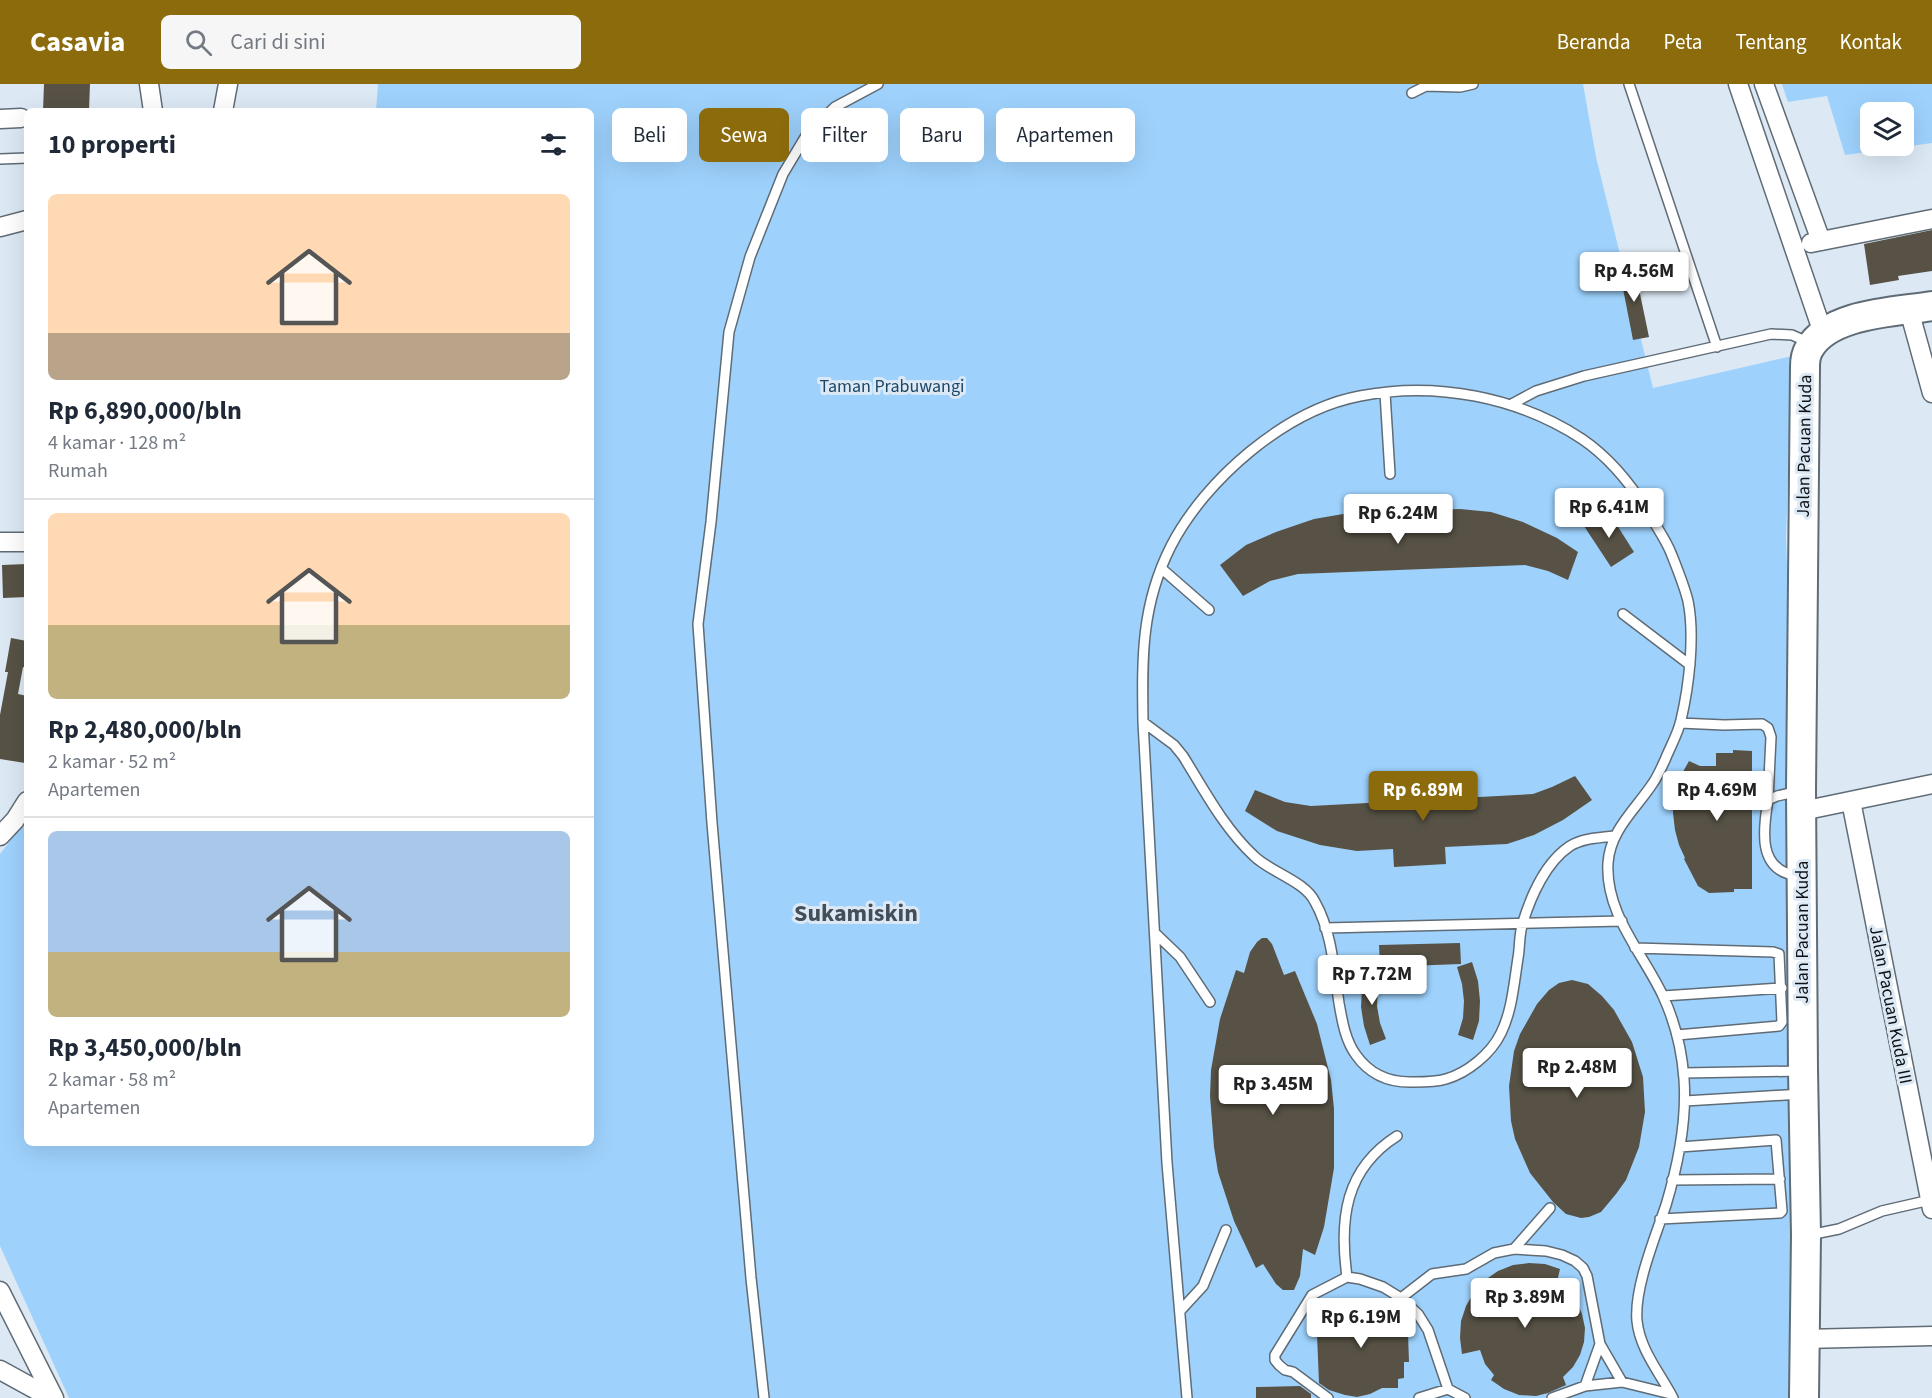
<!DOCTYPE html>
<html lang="id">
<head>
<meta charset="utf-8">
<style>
  body { margin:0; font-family:"Source Sans 3",sans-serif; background:#f6f6f7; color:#1f2937; height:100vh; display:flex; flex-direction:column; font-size:22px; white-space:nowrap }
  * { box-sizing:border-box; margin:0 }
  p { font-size:20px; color:#747a83 }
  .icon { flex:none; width:33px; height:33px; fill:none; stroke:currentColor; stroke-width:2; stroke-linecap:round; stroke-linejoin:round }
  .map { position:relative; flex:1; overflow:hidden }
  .drawer { position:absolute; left:24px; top:24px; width:570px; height:1038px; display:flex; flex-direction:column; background:#fff; border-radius:9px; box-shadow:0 6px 24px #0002 }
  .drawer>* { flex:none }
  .guide { position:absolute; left:612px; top:24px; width:570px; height:54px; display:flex; gap:12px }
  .controls { position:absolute; left:1860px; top:18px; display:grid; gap:12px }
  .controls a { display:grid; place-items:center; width:54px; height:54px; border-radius:9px; background:#fff; box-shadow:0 6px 24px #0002; font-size:30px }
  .price { position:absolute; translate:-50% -51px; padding:0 14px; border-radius:6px; background:#fff; color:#222; font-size:20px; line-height:39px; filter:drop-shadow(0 2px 3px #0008) }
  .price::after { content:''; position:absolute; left:50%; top:36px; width:18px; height:14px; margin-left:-9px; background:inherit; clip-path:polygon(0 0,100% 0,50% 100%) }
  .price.on { background:#8b6b0c; color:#fff }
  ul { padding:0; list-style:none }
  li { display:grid; align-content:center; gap:12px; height:318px; padding:0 24px }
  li+li { border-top:2px solid #e0e1e3 }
  li span { display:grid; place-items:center; height:186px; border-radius:9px; color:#555 }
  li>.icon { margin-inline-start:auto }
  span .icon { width:108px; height:108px; fill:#fffc; stroke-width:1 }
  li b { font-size:26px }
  h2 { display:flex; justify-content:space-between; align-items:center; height:72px; padding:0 24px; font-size:26px }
  .pill { padding:0 21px; border-radius:9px; background:#fff; box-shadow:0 6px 24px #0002; font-size:21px; line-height:54px }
  .pill.on { background:#8b6b0c; color:#fff }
  header { display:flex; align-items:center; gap:36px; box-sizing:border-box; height:84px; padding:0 30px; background:#8b6b0c; color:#fff }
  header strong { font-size:28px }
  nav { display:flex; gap:33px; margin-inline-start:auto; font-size:21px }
  .search { width:420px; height:54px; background:#f6f6f7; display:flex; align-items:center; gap:15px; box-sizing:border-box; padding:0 21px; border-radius:9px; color:#747a83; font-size:22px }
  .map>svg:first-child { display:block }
  .green { fill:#9ed2fd; fill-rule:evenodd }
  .building { fill:#575245 }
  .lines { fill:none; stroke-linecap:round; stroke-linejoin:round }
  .lane-casing { stroke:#5f6b75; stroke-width:12 }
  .street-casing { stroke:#5f6b75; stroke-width:21 }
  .primary-casing { stroke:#5f6b75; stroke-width:32 }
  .lane { stroke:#fff; stroke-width:9 }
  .street { stroke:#fff; stroke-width:18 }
  .primary { stroke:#fff; stroke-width:28 }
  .labels { text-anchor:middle; stroke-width:6; stroke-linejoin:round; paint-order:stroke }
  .park-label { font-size:18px; fill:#1b4666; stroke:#dce9f5 }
  .street-label { font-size:18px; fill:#0e1216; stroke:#dce9f5 }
  .district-label { font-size:24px; font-weight:bold; fill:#434e58; stroke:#dce9f5 }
</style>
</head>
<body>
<header>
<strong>Casavia</strong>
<div class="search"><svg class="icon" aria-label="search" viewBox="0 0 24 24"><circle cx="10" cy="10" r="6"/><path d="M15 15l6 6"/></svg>Cari di sini</div>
<nav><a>Beranda</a><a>Peta</a><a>Tentang</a><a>Kontak</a></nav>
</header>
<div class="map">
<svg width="1932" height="1314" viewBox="0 0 1932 1314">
  <rect width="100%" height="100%" fill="#dce9f5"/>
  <path class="green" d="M378 0H1583L1596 73 1653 304 1792 272 1786 454 1789 535 1795 1314H69L0 1162V770L27 735V1059H591V27H376Z
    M1782 0H1932V59L1845 71 1827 12 1788 18ZM1870 28H1904V62H1870Z"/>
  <path class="building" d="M44 0H90L89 27H43Z
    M1932 146V187L1898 192 1899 196 1870 201 1864 160Z
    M1634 181 1649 253 1633 256 1619 184Z
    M1428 416V426L1460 425 1491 428 1523 438 1557 454 1578 468 1568 496 1548 487 1525 481 1298 490 1270 497 1243 512 1220 481 1246 461 1276 448 1314 435 1349 429 1374 428V418Z
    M1608 427 1634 468 1611 483 1584 442Z
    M27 480V513L3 514 2 481Z
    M11 554 27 557V584L23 583 18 610 27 612 25 679 0 675V631L8 588H5Z
    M1733 666 1752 667V805H1734V808L1709 809 1698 802 1684 775 1685 774 1679 761 1675 746 1673 729V716L1677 717 1679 701 1684 686 1689 677 1700 682H1716V669H1733Z
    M1575 692 1592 716 1563 736 1534 751 1507 760 1445 763 1446 780 1394 783 1393 765 1357 767 1320 761 1277 747 1245 727 1255 706 1285 718 1311 722 1533 710 1552 703Z
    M1262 854H1267L1272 860 1284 891 1295 887 1317 940 1331 996 1334 1025V1084L1324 1143 1315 1171 1303 1165 1300 1192 1294 1206H1283L1276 1200 1263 1180 1256 1184 1234 1137 1218 1088 1214 1063 1210 1012 1211 986 1220 935 1236 886 1244 889 1250 868 1257 858Z
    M1460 859 1461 880 1380 883 1379 861Z
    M1472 878 1478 897 1480 917 1479 937 1473 956 1458 951 1463 934 1464 917 1462 900 1457 883Z
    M1367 883 1383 888 1378 905 1377 922 1380 939 1386 955 1370 961 1364 942 1361 923 1362 903Z
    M1572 896 1588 900 1602 912 1614 926 1632 958 1643 993 1645 1028 1639 1063 1626 1096 1616 1110 1601 1128 1589 1133 1581 1134 1566 1130 1553 1118 1530 1089 1515 1055 1511 1037 1509 1002 1514 967 1520 950 1537 920 1549 906 1559 899Z
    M1529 1179 1545 1180 1560 1185 1557 1198 1568 1207 1577 1218 1582 1230 1585 1244 1584 1258 1580 1271 1573 1283 1563 1293 1566 1301 1548 1309 1536 1312 1519 1311 1504 1305 1491 1296 1494 1291 1485 1280 1480 1266 1462 1270 1460 1254 1461 1237 1466 1222 1474 1208 1485 1196 1498 1187 1513 1181Z
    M1353 1217 1367 1219 1379 1225 1395 1224V1232H1402V1250H1408L1409 1278H1404V1294L1398 1295V1304H1382L1370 1310 1357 1313 1345 1311 1329 1306 1319 1299 1316 1227H1329L1340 1220Z
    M1300 1302 1311 1310V1314H1256V1303Z"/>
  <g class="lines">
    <g class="lane-casing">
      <path id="lane" d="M1629 0 1717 263
        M1412 9 1426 2 1460 3 1473 0
        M0 75 27 74
        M1385 309 1390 390
        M1510 321 1536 307 1584 292 1771 250 1792 251 1810 259
        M1162 485 1209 526
        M1623 530 1690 581
        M1143 638 1174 661 1183 672C1204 706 1224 744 1254 772 1270 788 1305 797 1315 818 1332 848 1334 886 1339 919 1342 936 1345 956 1356 971 1370 991 1390 999 1414 998 1425 998 1436 998 1446 995 1467 989 1491 970 1501 949 1512 927 1514 899 1518 874 1520 863 1519 849 1523 838 1531 812 1546 778 1570 762 1583 754 1599 754 1614 752
        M1680 639 1724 641 1762 640 1768 644 1771 653 1768 716
        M1798 792C1757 787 1763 746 1768 716L1777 712 1799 707
        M1325 844 1622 837
        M1155 849 1180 873 1210 918
        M1635 864 1773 868 1779 870 1782 938 1779 942 1677 951
        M1663 912 1782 904
        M1684 989 1801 987
        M1685 1017 1801 1010
        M1672 1096 1780 1095
        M1660 1135 1780 1129 1782 1127 1776 1056 1680 1063
        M1809 1151 1839 1145 1882 1127 1930 1116
        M1514 1165 1550 1124
        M1347 1193C1339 1135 1345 1085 1397 1052
        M1401 1214 1432 1190 1466 1185 1494 1169 1514 1165 1546 1167 1562 1171 1575 1177 1583 1184 1587 1192 1600 1260 1622 1298
        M1180 1227 1203 1202 1226 1146
        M1585 1302 1600 1260
        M764 1314 751 1194 712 739 698 540 711 438 729 248 750 173 783 90 807 50 835 23 878 0
        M1187 1314 1167 1079 1143 638C1142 574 1141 521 1171 462 1205 396 1285 326 1360 312 1436 297 1518 313 1582 355 1610 374 1633 403 1650 431 1657 444 1666 456 1671 469 1677 484 1684 501 1688 517 1695 552 1689 602 1681 636 1678 650 1670 663 1665 676 1661 684 1658 692 1653 699 1636 725 1610 746 1608 779 1605 830 1643 869 1663 912 1675 938 1682 967 1684 995 1687 1037 1678 1081 1666 1121 1655 1154 1634 1204 1637 1237 1640 1266 1660 1289 1673 1314
        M1328 1314 1293 1288 1285 1286 1279 1281 1275 1276V1271L1312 1211 1347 1193 1360 1195 1383 1203 1401 1214 1418 1230 1428 1246 1448 1305
        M1419 1314 1448 1305 1465 1314
        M1552 1314 1585 1302 1622 1298 1671 1310"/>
    </g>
    <g class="street-casing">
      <path id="street" d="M149 0 153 27
        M1738 0 1823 249
        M1764 0 1821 157
        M223 27 228 0
        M0 35 21 34
        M0 143 27 136
        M1811 159 1932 135
        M1909 226 1932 309
        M0 458H27
        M1851 717 1932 1125
        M1802 727 1932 700
        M0 752 15 736 27 717
        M0 1207 54 1314
        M1804 1255 1932 1252
        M0 1286 51 1314"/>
    </g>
    <g class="primary-casing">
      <path id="primary" d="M1804 1314 1806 1151 1803 986 1801 707 1805 283C1805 277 1806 270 1809 265 1829 229 1896 228 1932 222"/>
    </g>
    <use href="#lane" class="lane"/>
    <use href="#street" class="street"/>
    <use href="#primary" class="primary"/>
  </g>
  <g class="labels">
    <g class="park-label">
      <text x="892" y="308">Taman Prabuwangi</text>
    </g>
    <g class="street-label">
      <text transform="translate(1804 362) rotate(-89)" y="6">Jalan Pacuan Kuda</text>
      <text transform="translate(1802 848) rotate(-90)" y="6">Jalan Pacuan Kuda</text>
      <text transform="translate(1891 921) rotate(79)" y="6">Jalan Pacuan Kuda III</text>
    </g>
    <g class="district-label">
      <text x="856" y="837">Sukamiskin</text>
    </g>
  </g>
</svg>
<div class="controls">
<a><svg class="icon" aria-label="layers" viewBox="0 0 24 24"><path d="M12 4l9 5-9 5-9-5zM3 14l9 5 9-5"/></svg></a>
</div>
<b class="price" style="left:1634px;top:219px">Rp 4.56M</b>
<b class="price" style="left:1609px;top:455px">Rp 6.41M</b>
<b class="price" style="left:1398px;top:461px">Rp 6.24M</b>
<b class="price on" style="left:1423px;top:738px">Rp 6.89M</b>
<b class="price" style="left:1717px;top:738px">Rp 4.69M</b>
<b class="price" style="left:1372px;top:922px">Rp 7.72M</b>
<b class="price" style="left:1577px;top:1015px">Rp 2.48M</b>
<b class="price" style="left:1273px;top:1032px">Rp 3.45M</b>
<b class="price" style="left:1525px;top:1245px">Rp 3.89M</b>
<b class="price" style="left:1361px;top:1265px">Rp 6.19M</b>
<div class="guide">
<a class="pill">Beli</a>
<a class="pill on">Sewa</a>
<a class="pill">Filter</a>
<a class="pill">Baru</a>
<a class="pill">Apartemen</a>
</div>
<section class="drawer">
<h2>10 properti<svg class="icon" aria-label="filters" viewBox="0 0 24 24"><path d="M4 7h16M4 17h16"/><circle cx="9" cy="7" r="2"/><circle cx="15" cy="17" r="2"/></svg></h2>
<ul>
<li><span style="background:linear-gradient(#ffd9b3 75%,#b9a48a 0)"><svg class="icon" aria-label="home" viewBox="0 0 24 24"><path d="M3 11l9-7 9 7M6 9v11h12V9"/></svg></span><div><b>Rp 6,890,000/bln</b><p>4 kamar · 128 m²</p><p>Rumah</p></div></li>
<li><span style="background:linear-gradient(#ffd9b3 60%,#c2b280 0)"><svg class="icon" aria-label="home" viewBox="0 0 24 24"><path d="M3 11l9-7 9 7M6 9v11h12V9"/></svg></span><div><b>Rp 2,480,000/bln</b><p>2 kamar · 52 m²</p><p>Apartemen</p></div></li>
<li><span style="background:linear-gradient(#a9c7e8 65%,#c2b280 0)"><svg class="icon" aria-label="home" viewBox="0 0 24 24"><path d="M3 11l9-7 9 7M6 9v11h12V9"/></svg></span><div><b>Rp 3,450,000/bln</b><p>2 kamar · 58 m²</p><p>Apartemen</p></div></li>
</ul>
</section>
</div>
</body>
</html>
